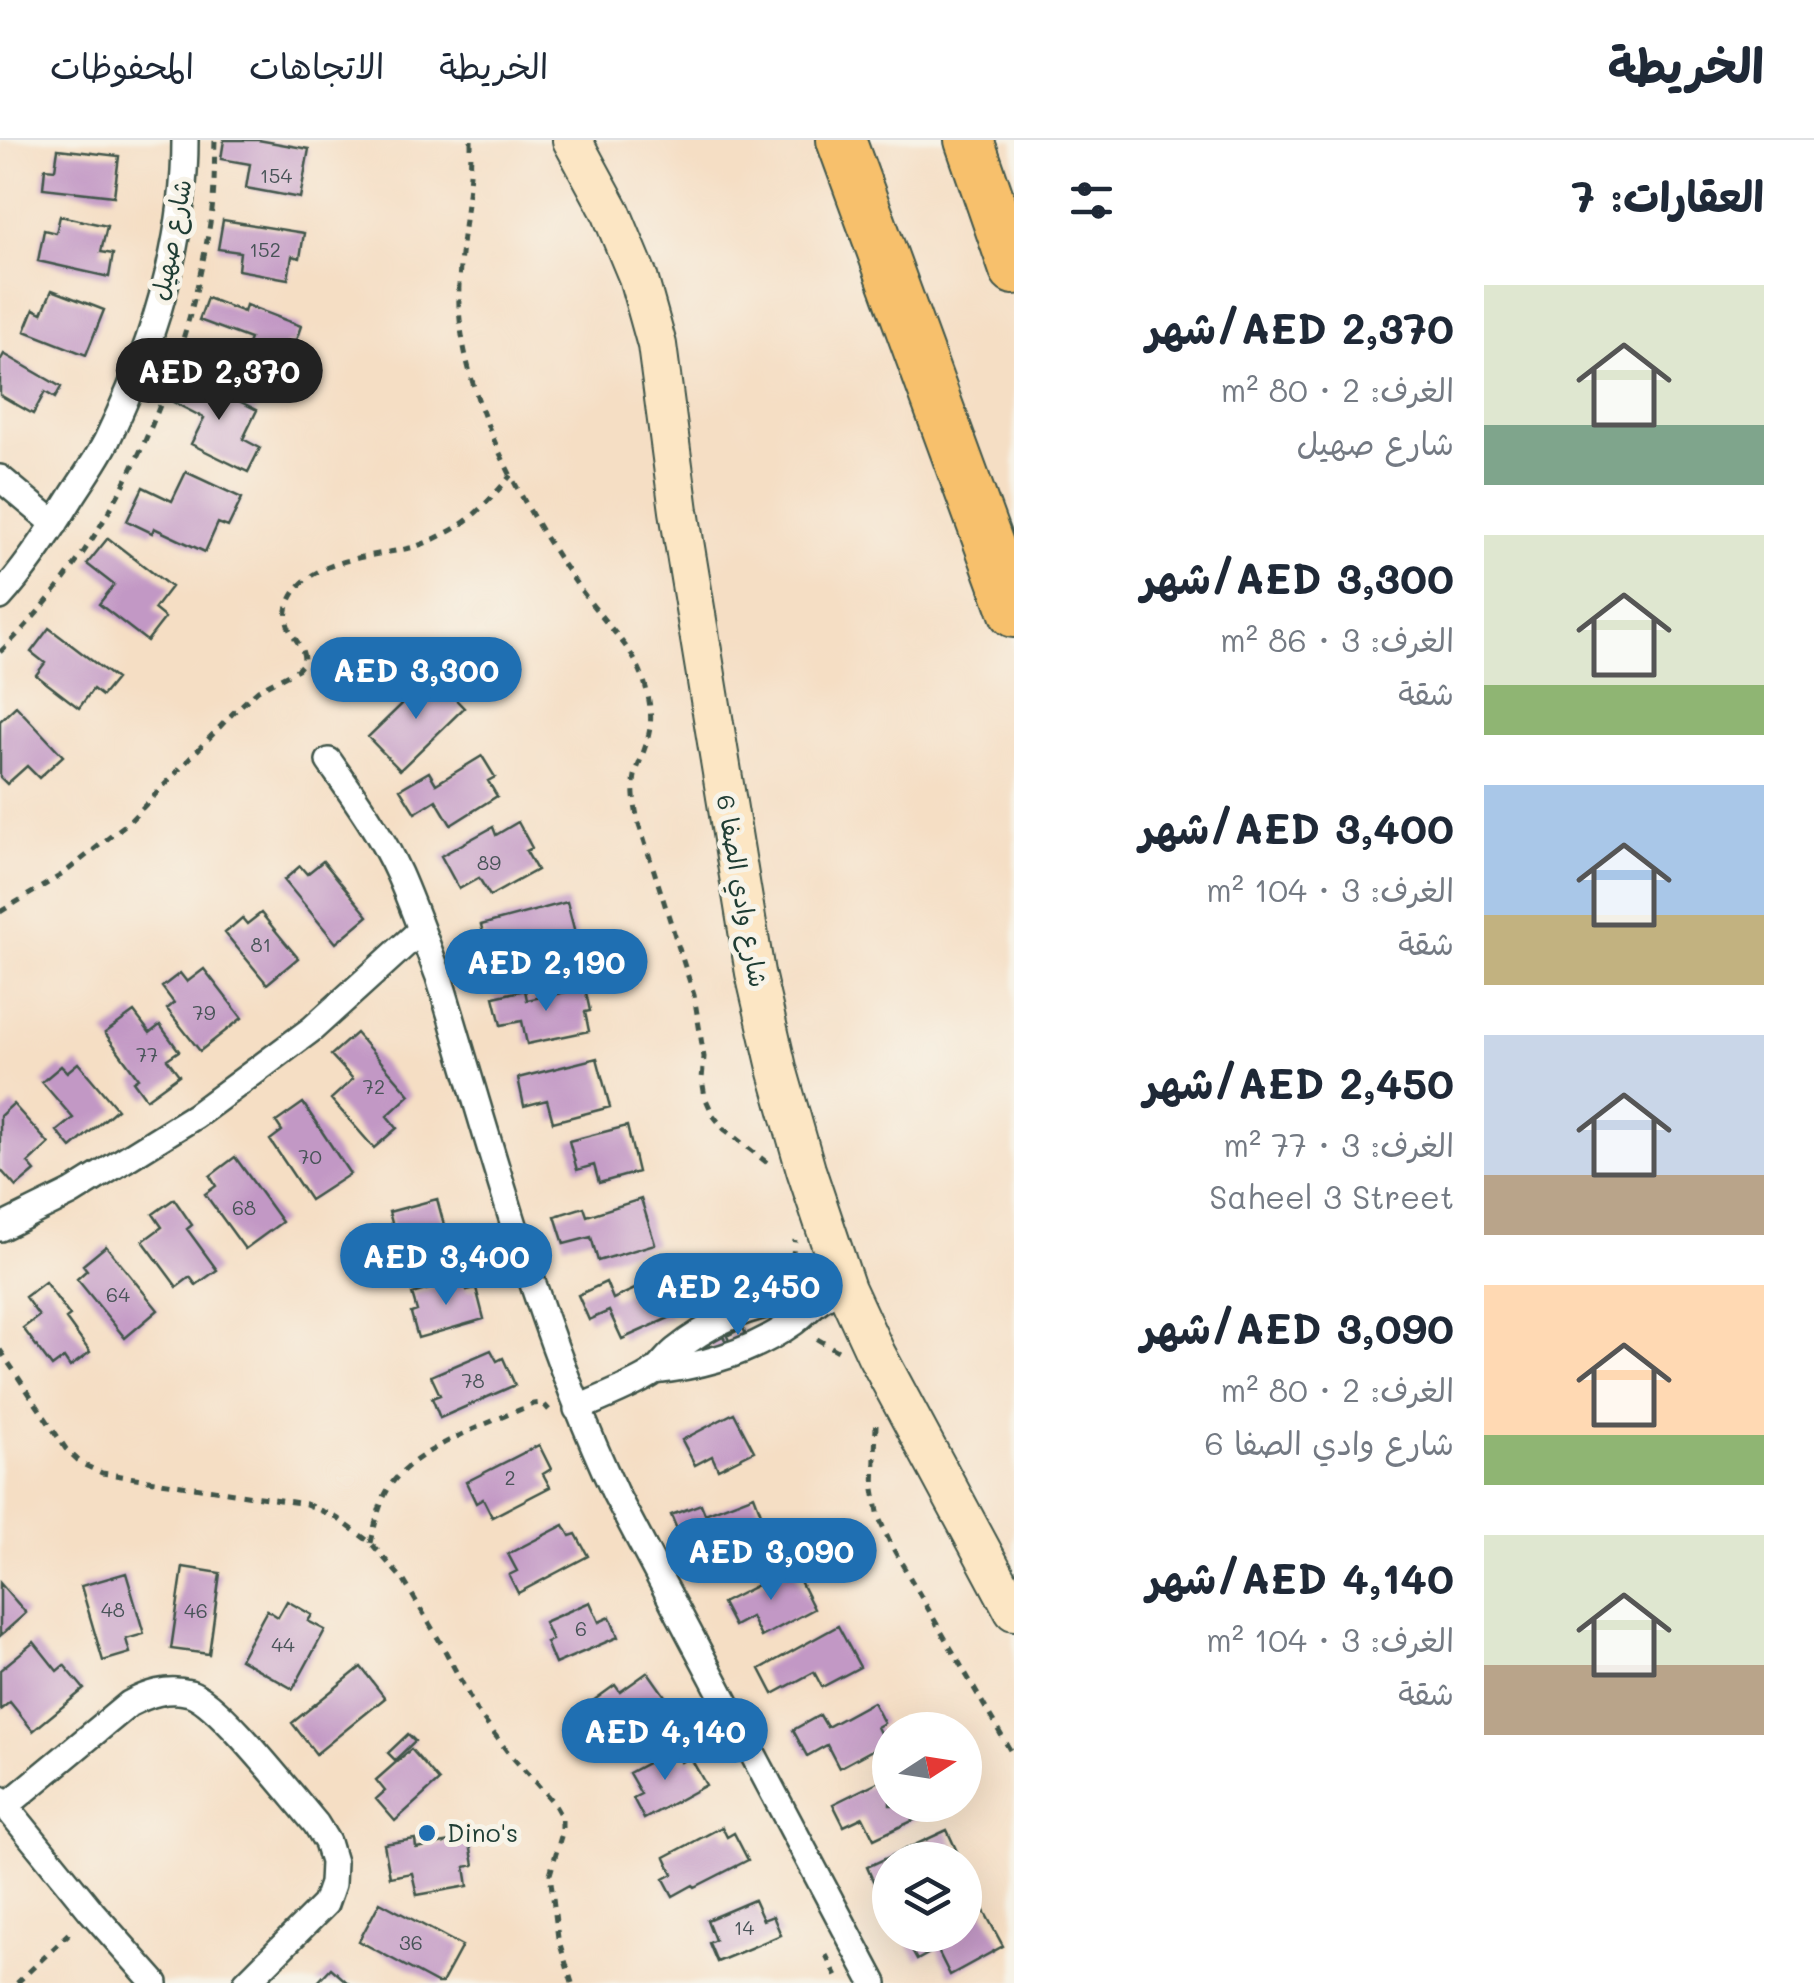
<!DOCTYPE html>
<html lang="ar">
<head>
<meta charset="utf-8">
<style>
  body { margin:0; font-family:Mali,"Playpen Sans Arabic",sans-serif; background:#f2f2f3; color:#1f2937; direction:rtl; height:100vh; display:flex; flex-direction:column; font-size:38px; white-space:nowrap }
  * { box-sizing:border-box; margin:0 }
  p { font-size:32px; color:#747a83 }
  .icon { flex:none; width:55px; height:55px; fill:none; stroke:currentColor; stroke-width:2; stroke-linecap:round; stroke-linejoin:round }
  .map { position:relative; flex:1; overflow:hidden; direction:ltr }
  .side { display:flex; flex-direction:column; background:#fff; width:800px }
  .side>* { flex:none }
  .needle { width:65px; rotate:78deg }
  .buttons { position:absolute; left:872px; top:1572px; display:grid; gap:20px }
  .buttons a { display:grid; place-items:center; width:110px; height:110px; border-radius:50%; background:#fff; box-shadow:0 10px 40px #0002; font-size:50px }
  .price { position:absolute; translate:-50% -85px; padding:0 22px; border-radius:35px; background:#1f6fb2; color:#fff; font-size:32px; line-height:65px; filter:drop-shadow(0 2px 5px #0008) }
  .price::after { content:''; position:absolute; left:50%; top:60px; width:30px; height:22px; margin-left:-15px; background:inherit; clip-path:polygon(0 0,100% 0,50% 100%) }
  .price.current { background:#222; color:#fff }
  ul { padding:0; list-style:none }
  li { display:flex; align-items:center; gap:30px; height:250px; padding:0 50px }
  li span { display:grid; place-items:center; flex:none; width:280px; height:200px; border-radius:0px; color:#555 }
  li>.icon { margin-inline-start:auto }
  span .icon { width:120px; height:120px; fill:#fffc; stroke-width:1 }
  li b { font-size:42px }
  h2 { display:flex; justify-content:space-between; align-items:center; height:120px; padding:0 50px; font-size:42px }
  header { display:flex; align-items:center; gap:60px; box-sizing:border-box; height:140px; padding:0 50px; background:#fff; border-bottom:2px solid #e0e1e3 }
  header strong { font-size:48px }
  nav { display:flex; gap:55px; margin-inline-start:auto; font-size:35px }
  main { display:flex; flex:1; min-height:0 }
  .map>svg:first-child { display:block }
  .building { fill:#c298c5 }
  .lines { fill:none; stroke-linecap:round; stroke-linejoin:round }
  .street-casing { stroke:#3f554a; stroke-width:30 }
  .secondary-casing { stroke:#3f554a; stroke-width:42 }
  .highway-casing { stroke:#3f554a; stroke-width:52 }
  .path { stroke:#3f554a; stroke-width:5; stroke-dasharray:8 8; stroke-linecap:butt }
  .street { stroke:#fff; stroke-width:25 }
  .secondary { stroke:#fce6c4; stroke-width:38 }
  .highway { stroke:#f7c06c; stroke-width:48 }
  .poi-dot { fill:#1f6fb2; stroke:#f7f3e8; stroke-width:4 }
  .labels { text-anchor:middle; stroke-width:10; stroke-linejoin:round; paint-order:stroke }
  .number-label { font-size:20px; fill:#485458 }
  .street-label { font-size:25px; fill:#1f3d34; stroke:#f7f3e8 }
  .poi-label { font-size:25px; fill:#1f3d34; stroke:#f7f3e8; text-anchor:start }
</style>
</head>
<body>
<header>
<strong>الخريطة</strong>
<nav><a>الخريطة</a><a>الاتجاهات</a><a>المحفوظات</a></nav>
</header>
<main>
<section class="side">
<h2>العقارات: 7<svg class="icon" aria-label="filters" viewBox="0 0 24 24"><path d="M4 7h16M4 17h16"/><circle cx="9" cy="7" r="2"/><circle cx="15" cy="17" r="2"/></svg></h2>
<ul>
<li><span style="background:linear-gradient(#dfe7d0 70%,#7fa58c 0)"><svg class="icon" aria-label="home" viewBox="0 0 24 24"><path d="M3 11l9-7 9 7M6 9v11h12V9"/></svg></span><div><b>AED 2,370/شهر</b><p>الغرف: 2 · 80 m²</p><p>شارع صهيل</p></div></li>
<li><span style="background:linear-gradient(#dfe7d0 75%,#8fb573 0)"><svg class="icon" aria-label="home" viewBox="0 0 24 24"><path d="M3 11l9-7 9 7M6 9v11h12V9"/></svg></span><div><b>AED 3,300/شهر</b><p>الغرف: 3 · 86 m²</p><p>شقة</p></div></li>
<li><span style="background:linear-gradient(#a9c7e8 65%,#c2b280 0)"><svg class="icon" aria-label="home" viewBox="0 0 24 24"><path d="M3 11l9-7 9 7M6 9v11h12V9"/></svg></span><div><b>AED 3,400/شهر</b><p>الغرف: 3 · 104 m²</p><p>شقة</p></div></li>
<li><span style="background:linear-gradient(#c9d6e8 70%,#b9a48a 0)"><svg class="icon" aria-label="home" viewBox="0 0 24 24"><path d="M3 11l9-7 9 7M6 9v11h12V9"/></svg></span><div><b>AED 2,450/شهر</b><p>الغرف: 3 · 77 m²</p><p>Saheel 3 Street</p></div></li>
<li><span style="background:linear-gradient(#ffd9b3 75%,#8fb573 0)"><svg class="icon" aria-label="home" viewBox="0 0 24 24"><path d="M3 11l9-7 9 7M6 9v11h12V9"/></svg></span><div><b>AED 3,090/شهر</b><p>الغرف: 2 · 80 m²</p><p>شارع وادي الصفا 6</p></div></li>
<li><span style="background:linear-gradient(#dfe7d0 65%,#b9a48a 0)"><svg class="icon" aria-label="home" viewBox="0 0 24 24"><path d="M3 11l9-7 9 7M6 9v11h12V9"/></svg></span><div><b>AED 4,140/شهر</b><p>الغرف: 3 · 104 m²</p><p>شقة</p></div></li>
</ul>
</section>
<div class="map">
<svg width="1014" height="1843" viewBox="0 0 1014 1843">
  <rect width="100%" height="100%" fill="#f7f3e8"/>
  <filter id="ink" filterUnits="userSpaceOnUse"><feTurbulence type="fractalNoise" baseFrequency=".01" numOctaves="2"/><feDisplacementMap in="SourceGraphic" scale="20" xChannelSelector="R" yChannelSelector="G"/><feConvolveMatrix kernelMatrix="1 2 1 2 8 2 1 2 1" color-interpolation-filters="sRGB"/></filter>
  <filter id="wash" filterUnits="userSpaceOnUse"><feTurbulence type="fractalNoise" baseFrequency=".0048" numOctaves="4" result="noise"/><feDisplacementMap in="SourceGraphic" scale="40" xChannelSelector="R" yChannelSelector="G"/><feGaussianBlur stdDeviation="2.25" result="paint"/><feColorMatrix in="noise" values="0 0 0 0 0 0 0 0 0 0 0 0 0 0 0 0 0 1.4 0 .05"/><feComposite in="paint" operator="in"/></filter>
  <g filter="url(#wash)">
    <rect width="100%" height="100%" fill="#f5dec4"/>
    <g id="blocks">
      <path class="building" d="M224 0H258L309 9 300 58 246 48 250 24 221 19Z
        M58 9 119 16 114 56 43 48 45 28 55 29Z
        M60 76 107 86 101 112 113 114 109 137 38 121 44 90 56 93Z
        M223 80 304 93 300 118 292 116 288 139 238 130 240 112 218 109Z
        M52 150 104 170 86 215 25 191 34 169 42 173Z
        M207 158 244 172 246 165 301 186 294 206 287 203 280 222 246 209 250 199 199 180Z
        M4 214 61 247 55 258 45 252 33 274 0 255V221Z
        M186 235 257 270 243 299 260 308 248 332 191 304 204 278 173 262Z
        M186 332 242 358 228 387 218 383 205 412 154 388 152 393 127 381 143 347 172 361Z
        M108 398 171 447 154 469 165 478 147 501 99 464 114 445 87 424Z
        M49 488 116 539 102 556 93 549 79 568 36 535 45 523 31 512Z
        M432 535 464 568 400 630 368 597Z
        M16 566 63 616 39 638 27 626 7 644 0 637V581Z
        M482 616 495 637 488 641 497 656 451 685 436 660 415 673 400 649 429 632 436 644Z
        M518 682 532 708 526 711 537 730 490 756 479 738 459 749 441 716 493 687 496 695Z
        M323 721 368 776 336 803 284 740 300 726 307 734Z
        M567 762 579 808 504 828 500 812 489 815 481 785Z
        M261 773 298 818 267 844 225 793 242 778 247 784Z
        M204 829 242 878 200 911 167 869 174 863 162 847 180 833 187 842Z
        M585 848 590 871 585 872 589 891 527 904 522 881 501 885 494 857 525 850 527 860Z
        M134 872 150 893 160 885 179 911 167 919 179 935 146 959 133 941 138 938 105 893Z
        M356 893 410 955 387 976 397 988 374 1008 331 959 353 939 331 915Z
        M597 918 610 967 553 982 547 960 524 966 518 938Z
        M78 923 117 969 71 1008 57 991 73 978 42 942 61 926 67 932Z
        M303 963 350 1034 310 1060 270 1000 282 991 276 982Z
        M13 964 49 1004 28 1023 35 1031 16 1047 0 1029V976Z
        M627 986 638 1032 599 1043 594 1025 577 1030 569 1001Z
        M235 1017 282 1082 245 1109 205 1054 216 1046 210 1036Z
        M174 1059 192 1085 187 1089 217 1130 196 1145 190 1137 177 1147 143 1101 162 1087 153 1074Z
        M437 1059 450 1107 393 1123 386 1097 395 1094 389 1072Z
        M641 1059 655 1104 598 1121 591 1097 564 1104 555 1076 584 1067 587 1076Z
        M106 1106 158 1170 125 1198 77 1139 87 1130 83 1125Z
        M661 1137 671 1158 664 1161 671 1177 622 1199 609 1171 589 1180 578 1155 606 1142 613 1159Z
        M463 1139 467 1150 476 1148 484 1179 418 1198 411 1173 417 1171 412 1154Z
        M45 1142 70 1176 66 1179 90 1212 70 1227 64 1218 52 1227 23 1188 39 1176 25 1157Z
        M743 1188 749 1201 733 1209 727 1196Z
        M722 1194 729 1208 715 1215 708 1201Z
        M491 1210 497 1221 503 1218 515 1245 440 1278 432 1258 440 1255 431 1236Z
        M734 1273 754 1311 718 1329 712 1316 695 1325 682 1300Z
        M539 1305 551 1329 543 1334 550 1347 492 1377 483 1359 476 1363 466 1342Z
        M754 1355 770 1397 714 1419 704 1393 682 1401 671 1375 701 1364 705 1374Z
        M564 1385 570 1396 576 1394 588 1416 518 1453 509 1435 517 1431 508 1414Z
        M183 1427 220 1433 209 1514 171 1509Z
        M793 1427 814 1469 761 1497 751 1477 734 1486 722 1463Z
        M126 1433 144 1494 126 1499 130 1513 103 1521 81 1446Z
        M0 1443 26 1473 0 1496Z
        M287 1461 312 1475 308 1481 325 1490 293 1549 240 1519 267 1470 278 1477Z
        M590 1462 599 1482 610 1477 618 1497 555 1524 546 1502 552 1500 544 1482Z
        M838 1486 860 1527 822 1547 814 1532 773 1554 760 1529Z
        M34 1502 57 1531 64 1525 84 1549 33 1591 10 1562 0 1570V1530Z
        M361 1527 385 1558 316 1614 292 1583Z
        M648 1532 667 1559 618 1595 614 1591 598 1602 588 1588 597 1581 586 1566 615 1545 620 1552Z
        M873 1562 884 1583 877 1587 885 1603 839 1628 827 1605 807 1616 793 1590 820 1575 827 1587Z
        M408 1594 415 1601 395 1620 388 1613Z
        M411 1609 439 1641 395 1681 376 1659 385 1651 376 1640Z
        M674 1609 681 1622 690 1617 706 1645 644 1679 633 1658 641 1654 629 1633Z
        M890 1636V1665H923L927 1674 874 1699 863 1677 844 1686 833 1664Z
        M722 1687 727 1697 734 1693 748 1720 695 1747 693 1745 673 1756 664 1739 673 1734 665 1717Z
        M947 1690 961 1720H890V1749L879 1754 867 1727Z
        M415 1699 416 1708 469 1699 474 1725 465 1727 468 1746 417 1755 412 1733 390 1737 384 1704Z
        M754 1760 763 1780 773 1776 781 1795 717 1822 709 1803 715 1800 707 1780Z
        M380 1762 462 1806 442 1843H437L359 1801Z
        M983 1769 1003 1806 950 1835 937 1809 917 1820 903 1795H965V1779Z
        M331 1828 348 1843H317Z"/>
    </g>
  </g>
  <g filter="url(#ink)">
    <use href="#blocks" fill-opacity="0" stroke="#3f554a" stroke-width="2.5"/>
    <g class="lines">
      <g class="street-casing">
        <path id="street" d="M0 338 55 384
          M0 457C27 427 50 392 71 358 83 339 97 320 107 300 152 207 185 104 185 0
          M329 621C354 657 381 694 399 734 414 768 426 803 439 837 492 1010 538 1188 615 1353L874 1843
          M0 1088 71 1053 195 976 312 889 421 790
          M654 1231C705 1226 752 1212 794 1182 805 1174 813 1163 825 1157
          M577 1269C600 1258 634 1246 654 1232 662 1226 668 1216 676 1210 718 1177 765 1158 819 1159
          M0 1659 92 1772 155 1843
          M6 1666 129 1564C148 1554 167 1547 190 1553 219 1562 292 1656 316 1684L327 1702 333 1722 332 1744 325 1764 246 1843"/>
      </g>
      <g class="secondary-casing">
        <path id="secondary" d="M572 0 611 72 638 137 657 205 679 371 755 833 778 932 806 1030 846 1149 876 1214 1014 1471"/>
      </g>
      <g class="highway-casing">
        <path id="highway" d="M841 0 1014 473
          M969 0 1014 130"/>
      </g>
      <path class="path" d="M471 0C472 56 457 110 459 166 463 247 504 329 546 398 562 423 579 449 598 472 615 494 636 514 644 541 649 557 653 576 649 593 646 608 639 622 635 636 632 652 635 666 638 681L694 855 704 917 702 939 705 957 713 975 724 989 770 1025
        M0 512C117 400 186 235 211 77 215 52 214 25 215 0
        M0 772 63 734 130 681 234 572 258 550 298 529 304 522C305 499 280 494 288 466 302 418 375 417 414 407 423 404 433 400 442 395 470 383 492 358 511 335
        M790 1134 795 1100
        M817 1199 838 1211
        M0 1210 66 1309 82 1324 102 1333 306 1364 337 1378 371 1403 404 1441 442 1505 477 1571 507 1611 553 1662 562 1678V1693L550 1734 558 1798 572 1843
        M876 1285 874 1349 879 1378 891 1405 1014 1617
        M371 1403C375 1385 378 1367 387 1351 409 1309 491 1283 533 1264L543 1263 549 1270
        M826 1815 840 1843
        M17 1843 73 1790"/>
      <use href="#street" class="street"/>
      <use href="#secondary" class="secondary"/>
      <use href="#highway" class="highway"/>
    </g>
  </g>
  <circle class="poi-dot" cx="427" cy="1693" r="10"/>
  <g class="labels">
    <g class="number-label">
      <text x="276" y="43">154</text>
      <text x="265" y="117">152</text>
      <text x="489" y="730">89</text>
      <text x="261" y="812">81</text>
      <text x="204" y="880">79</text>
      <text x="147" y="922">77</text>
      <text x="374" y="954">72</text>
      <text x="310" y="1024">70</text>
      <text x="244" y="1075">68</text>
      <text x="118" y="1162">64</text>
      <text x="473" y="1248">78</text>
      <text x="510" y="1345">2</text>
      <text x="113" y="1477">48</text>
      <text x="196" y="1478">46</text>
      <text x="581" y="1496">6</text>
      <text x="283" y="1512">44</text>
      <text x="744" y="1795">14</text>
      <text x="411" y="1810">36</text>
    </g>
    <g class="street-label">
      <text transform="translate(171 100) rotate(-79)" y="9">شارع صهيل</text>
      <text transform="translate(742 751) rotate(80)" y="9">شارع وادي الصفا 6</text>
    </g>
    <g class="poi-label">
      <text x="447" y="1702">Dino's</text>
    </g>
  </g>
</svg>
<div class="buttons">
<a><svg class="needle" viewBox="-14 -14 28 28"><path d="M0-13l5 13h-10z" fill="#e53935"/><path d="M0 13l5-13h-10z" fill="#747a83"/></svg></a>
<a><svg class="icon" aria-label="layers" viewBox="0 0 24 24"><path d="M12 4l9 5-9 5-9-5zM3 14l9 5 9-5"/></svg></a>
</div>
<b class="price current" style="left:219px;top:283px">AED 2,370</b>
<b class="price" style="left:416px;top:582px">AED 3,300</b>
<b class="price" style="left:546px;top:874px">AED 2,190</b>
<b class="price" style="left:446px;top:1168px">AED 3,400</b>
<b class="price" style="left:738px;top:1198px">AED 2,450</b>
<b class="price" style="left:771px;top:1463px">AED 3,090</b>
<b class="price" style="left:665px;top:1643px">AED 4,140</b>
</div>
</main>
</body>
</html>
